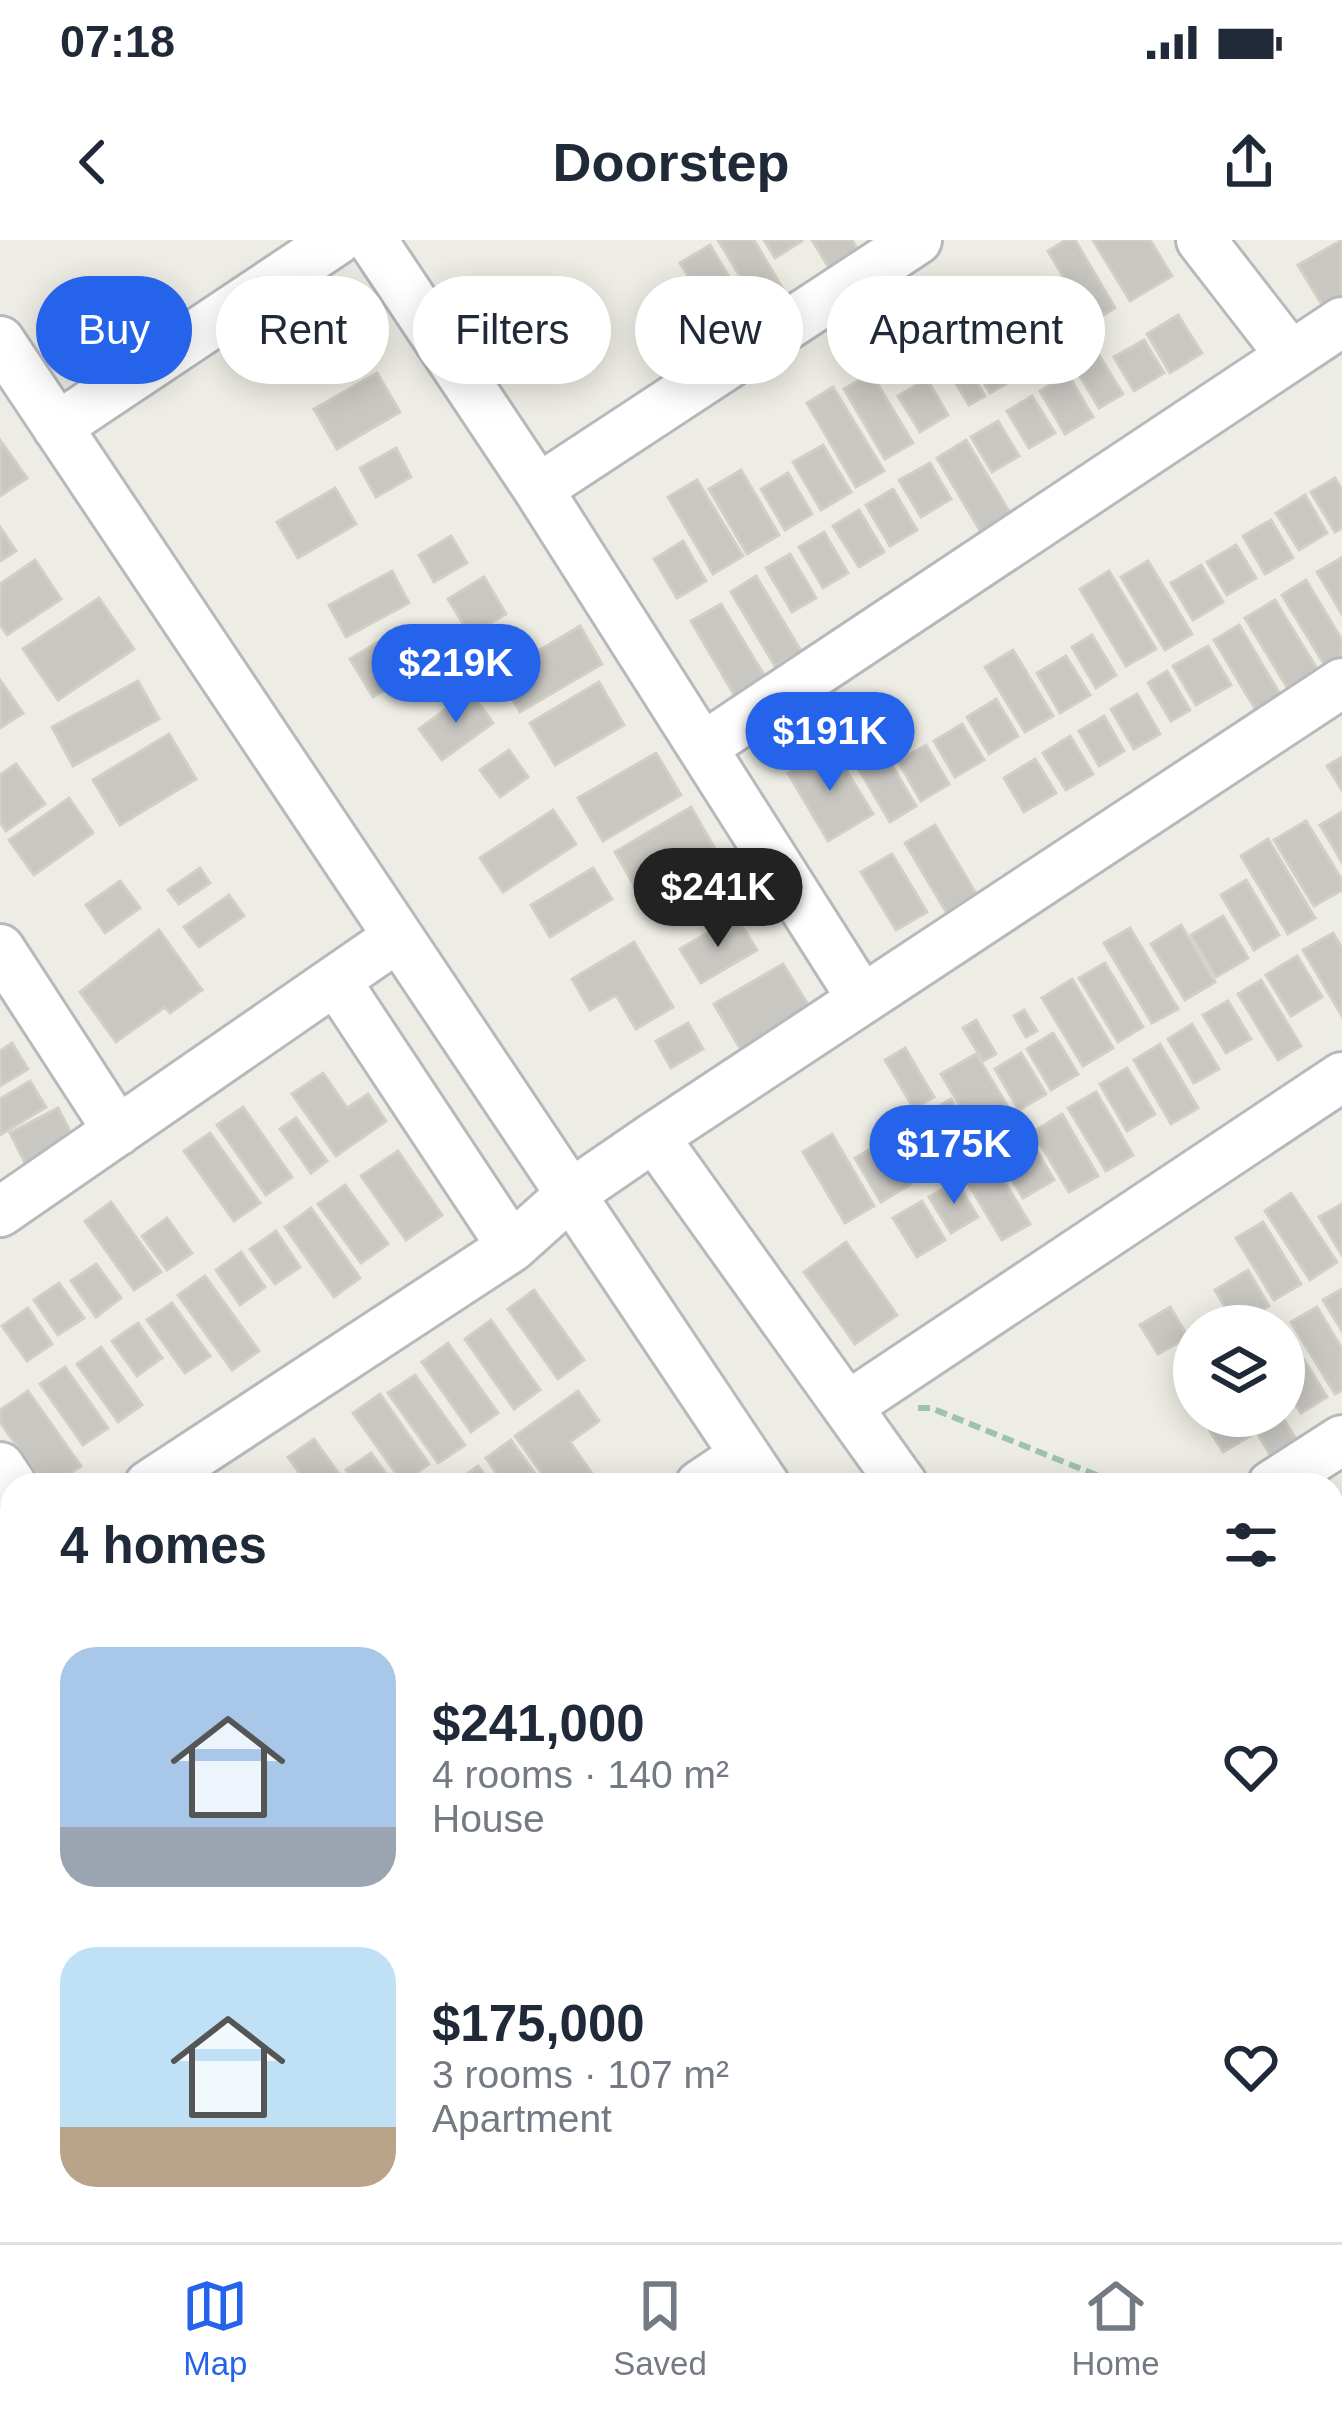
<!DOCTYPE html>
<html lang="en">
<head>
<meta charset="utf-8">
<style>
  body { margin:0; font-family:Arial,sans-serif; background:#f2f2f3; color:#1f2937; height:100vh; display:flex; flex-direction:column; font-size:45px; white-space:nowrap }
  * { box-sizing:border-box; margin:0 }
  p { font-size:39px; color:#747a83 }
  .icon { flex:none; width:66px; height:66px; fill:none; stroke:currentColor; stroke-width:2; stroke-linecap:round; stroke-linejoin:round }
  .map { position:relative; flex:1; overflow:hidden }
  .side { position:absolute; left:0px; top:1233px; width:1344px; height:771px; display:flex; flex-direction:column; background:#fff; border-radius:36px 36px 0 0; box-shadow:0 6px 30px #0003 }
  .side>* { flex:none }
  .top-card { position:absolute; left:36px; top:36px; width:1272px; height:108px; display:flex; gap:24px }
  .controls { position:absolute; left:1173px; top:1065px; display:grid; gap:24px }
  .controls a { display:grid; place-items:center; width:132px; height:132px; border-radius:50%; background:#fff; box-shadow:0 6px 30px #0003; font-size:60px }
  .price { position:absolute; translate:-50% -102px; padding:0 27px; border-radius:42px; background:#2563eb; color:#fff; font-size:39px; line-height:78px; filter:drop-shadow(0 3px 6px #0008) }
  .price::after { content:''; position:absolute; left:50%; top:72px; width:36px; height:27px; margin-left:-18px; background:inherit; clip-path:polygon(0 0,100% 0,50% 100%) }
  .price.selected { background:#222; color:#fff }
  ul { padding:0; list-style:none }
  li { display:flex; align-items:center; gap:36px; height:300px; padding:0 60px }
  li span { display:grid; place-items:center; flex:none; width:336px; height:240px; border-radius:36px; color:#555 }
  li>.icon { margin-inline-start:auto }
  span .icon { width:144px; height:144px; fill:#fffc; stroke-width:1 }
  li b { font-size:51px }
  h2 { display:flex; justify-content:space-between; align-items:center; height:144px; padding:0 60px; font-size:51px }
  .chip { padding:0 42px; border-radius:54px; background:#fff; box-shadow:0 6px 30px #0003; font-size:42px; line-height:108px }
  .chip.selected { background:#2563eb; color:#fff }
  .status { display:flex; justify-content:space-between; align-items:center; height:84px; padding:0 60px; background:#fff; direction:ltr }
  .status svg { height:33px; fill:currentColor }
  header { display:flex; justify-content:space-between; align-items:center; height:156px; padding:0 60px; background:#fff; font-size:54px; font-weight:800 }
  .dock { display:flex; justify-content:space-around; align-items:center; height:168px; border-top:3px solid #e0e1e3; background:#fff; font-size:33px; color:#747a83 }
  .dock a { display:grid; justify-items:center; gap:6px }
  .dock .selected { color:#2563eb }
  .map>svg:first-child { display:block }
  .building { fill:#c9c7c2; stroke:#d2cfc4; stroke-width:3 }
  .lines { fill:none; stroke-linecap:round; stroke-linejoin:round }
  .minor-casing { stroke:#b7b9bd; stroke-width:54 }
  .path { stroke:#9ec3ad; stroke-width:6; stroke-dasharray:12 6; stroke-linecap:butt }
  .minor { stroke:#fff; stroke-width:48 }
</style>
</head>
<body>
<div class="status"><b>07:18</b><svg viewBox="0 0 49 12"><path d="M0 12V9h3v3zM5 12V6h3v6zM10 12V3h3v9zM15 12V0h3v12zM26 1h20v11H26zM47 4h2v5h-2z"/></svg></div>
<header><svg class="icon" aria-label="back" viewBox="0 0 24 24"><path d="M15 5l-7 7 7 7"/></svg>Doorstep<svg class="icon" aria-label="share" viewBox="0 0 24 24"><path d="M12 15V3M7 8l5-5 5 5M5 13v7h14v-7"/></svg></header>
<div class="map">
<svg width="1342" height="2002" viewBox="0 0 1342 2002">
  <rect width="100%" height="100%" fill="#eeede5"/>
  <path class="building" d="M718 0H754L793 66 767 81Z
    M764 0H802V1L775 18Z
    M812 0H852L866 24 837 41Z
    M1066 0H1075L1115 68 1091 83 1048 11Z
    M1093 0H1150L1172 36 1130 61Z
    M1342 0V64L1327 73 1298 25Z
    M710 5 759 87 729 104 680 23Z
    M1064 53 1083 87 1056 103 1037 70Z
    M1178 75 1202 113 1170 133 1147 94Z
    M991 96 1016 138 990 153 965 112Z
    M1144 100 1164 133 1134 151 1114 117Z
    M1097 112 1123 154 1099 168 1074 126Z
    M964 121 985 156 969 165 948 130Z
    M377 133 400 172 337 209 314 169Z
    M871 133 913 203 885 219 844 149Z
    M1068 134 1093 177 1065 194 1040 151Z
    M927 139 948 175 920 192 898 156Z
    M833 147 884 231 856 247 807 163Z
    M1032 156 1055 193 1029 208 1007 171Z
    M998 181 1019 216 992 232 971 197Z
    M0 200 27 238 0 256Z
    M966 200 1021 291 991 309 937 218Z
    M823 205 851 252 821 270 793 222Z
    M396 208 411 237 376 257 360 228Z
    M930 223 951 259 921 277 899 240Z
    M741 230 779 295 747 314 709 249Z
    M788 233 812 274 785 290 761 249Z
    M1335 238 1342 250V288L1335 292 1311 252Z
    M697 240 743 316 713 334 668 257Z
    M335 248 356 284 298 318 277 282Z
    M893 249 917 290 890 306 866 265Z
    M1305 255 1327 293 1299 310 1276 273Z
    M859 270 884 312 859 327 833 286Z
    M1271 280 1293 318 1265 334 1243 296Z
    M0 287 16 311 0 321Z
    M824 292 848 333 823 348 799 307Z
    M451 296 467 323 434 342 419 315Z
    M683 301 706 341 677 358 654 319Z
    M1236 305 1256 338 1227 355 1207 322Z
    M790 314 816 358 792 372 766 328Z
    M1341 318 1342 320V374L1317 332Z
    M35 320 61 359 7 395 0 384V344Z
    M1148 321 1192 394 1165 410 1121 337Z
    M1201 325 1223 362 1193 380 1171 343Z
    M392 331 409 363 346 397 329 365Z
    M1109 331 1156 409 1126 426 1080 349Z
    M756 336 801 411 775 426 731 352Z
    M484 337 506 374 470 395 448 359Z
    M1306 340 1342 400V420L1327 429 1282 355Z
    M99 358 134 409 58 460 23 409Z
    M1275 360 1325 442 1295 460 1245 378Z
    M721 364 767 440 736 458 691 381Z
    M1239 385 1285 463 1260 477 1214 400Z
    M580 386 602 424 520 472 498 435Z
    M402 388 425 426 373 457 350 419Z
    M1092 395 1116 435 1096 448 1072 407Z
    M1208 406 1231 445 1196 465 1173 426Z
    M1013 410 1053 476 1025 492 985 427Z
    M1066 416 1090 455 1060 473 1037 433Z
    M1167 431 1190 470 1171 481 1148 443Z
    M0 440 23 473 0 488Z
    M138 441 159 479 73 526 52 487Z
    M599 442 624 485 555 525 530 483Z
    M470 451 493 483 442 520 419 489Z
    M1137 454 1160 494 1134 509 1111 469Z
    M996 459 1018 496 989 514 967 477Z
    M1104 476 1124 511 1099 526 1079 491Z
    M962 484 984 520 955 537 934 501Z
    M871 490 916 566 890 582 845 506Z
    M169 494 196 539 120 585 93 540Z
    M1070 496 1093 534 1066 550 1043 513Z
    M926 505 949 544 921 561 898 521Z
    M832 507 873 574 828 601 788 533Z
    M509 510 528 537 500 557 480 530Z
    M656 513 681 555 603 601 578 558Z
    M1342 517V550L1327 526Z
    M1035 519 1056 553 1024 572 1004 538Z
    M16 524 45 564 6 591 0 582V535Z
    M69 558 93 593 34 635 9 600Z
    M691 567 714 607 638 652 615 612Z
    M553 570 576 604 503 652 480 618Z
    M1342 572V622L1320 585Z
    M1306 581 1342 640V650L1314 666 1274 600Z
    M935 585 984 667 954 685 905 603Z
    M1268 599 1315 678 1288 694 1241 616Z
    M892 614 927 672 896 690 861 632Z
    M200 628 210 643 179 664 168 650Z
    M593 628 612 659 550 697 531 665Z
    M1246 640 1279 695 1254 710 1221 655Z
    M120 641 140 668 105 693 86 665Z
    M229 655 244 676 199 707 184 687Z
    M736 676 757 710 701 743 680 709Z
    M1223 676 1248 718 1216 737 1191 695Z
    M1181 685 1215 742 1185 760 1151 704Z
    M1130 688 1178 769 1152 783 1104 703Z
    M159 690 202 750 170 773 165 767 116 802 80 752Z
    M1333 693 1342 708V776L1303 710Z
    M634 702 673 767 636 789 616 755 590 770 572 739Z
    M1297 716 1322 757 1291 776 1266 735Z
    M1105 723 1143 787 1118 802 1079 738Z
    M783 724 818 781 748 822 714 764Z
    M1072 739 1113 808 1083 826 1042 758Z
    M1261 740 1301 806 1278 820 1238 754Z
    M1228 761 1251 799 1226 813 1203 775Z
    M1024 770 1037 791 1026 797 1014 776Z
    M976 780 996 814 983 821 963 788Z
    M688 783 703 809 671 828 656 801Z
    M1192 784 1219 829 1194 843 1168 799Z
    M1053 793 1078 834 1051 850 1027 809Z
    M12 803 28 829 0 846V811Z
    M1160 804 1198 868 1171 884 1134 820Z
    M905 808 934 857 914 869 885 820Z
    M1021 813 1046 854 1019 870 995 829Z
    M976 814 1014 877 979 898 941 834Z
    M1127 828 1155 874 1127 891 1100 844Z
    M323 833 347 868 368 854 386 881 336 916 292 854Z
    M30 841 46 867 0 895V859Z
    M1096 852 1133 915 1106 931 1068 868Z
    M951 859 974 899 948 915 924 875Z
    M243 867 292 937 266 955 217 885Z
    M58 868 75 901 26 925 10 893Z
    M1062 874 1098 936 1069 952 1033 892Z
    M296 878 327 921 311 933 280 889Z
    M917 883 940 921 915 936 892 897Z
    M210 893 260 963 234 981 184 911Z
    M832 894 874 966 845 983 803 912Z
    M1028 896 1054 940 1023 958 997 914Z
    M886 900 911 944 881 962 855 918Z
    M398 911 442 975 406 1000 361 936Z
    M990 918 1030 984 1002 1000 963 935Z
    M956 941 978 977 951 993 929 957Z
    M345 945 388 1004 361 1023 318 964Z
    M1291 953 1337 1022 1310 1040 1265 971Z
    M922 961 945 1000 917 1017 893 978Z
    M111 962 161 1032 134 1050 85 981Z
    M1342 964V1015L1319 977Z
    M311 968 360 1038 334 1057 285 987Z
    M167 978 192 1013 167 1030 142 996Z
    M1263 982 1301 1044 1274 1060 1236 998Z
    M276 991 300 1027 275 1044 250 1009Z
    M846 1002 897 1075 855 1104 804 1032Z
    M241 1012 265 1047 240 1065 216 1030Z
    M96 1024 121 1058 96 1077 71 1041Z
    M1248 1030 1269 1066 1236 1086 1215 1050Z
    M205 1036 259 1111 232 1130 178 1055Z
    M59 1043 84 1078 58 1095 34 1060Z
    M1342 1049V1091L1323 1060Z
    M534 1050 584 1120 558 1139 508 1069Z
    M172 1063 210 1116 185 1133 147 1080Z
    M1170 1067 1188 1097 1158 1114 1140 1085Z
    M1317 1067 1342 1109V1150L1335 1154 1291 1082Z
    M28 1068 52 1104 27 1121 2 1086Z
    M491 1080 540 1150 514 1169 465 1099Z
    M138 1083 162 1118 137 1136 112 1101Z
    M1285 1089 1327 1157 1301 1173 1284 1145Z
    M448 1103 498 1173 471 1192 422 1122Z
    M101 1107 142 1165 118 1182 77 1124Z
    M65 1127 108 1188 83 1205 40 1144Z
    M415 1135 465 1205 438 1223 388 1153Z
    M28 1151 81 1226 53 1245H44L0 1182V1170Z
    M578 1151 599 1181 570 1202 599 1243 550 1245 515 1196Z
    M380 1154 429 1224 403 1243 353 1173Z
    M1201 1176H1241L1252 1195 1223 1212Z
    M1283 1178 1299 1204 1273 1220 1258 1194Z
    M314 1199 347 1245H308L288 1217Z
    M511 1200 536 1235 522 1245H505L486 1218Z
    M371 1213 394 1245H356L346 1230Z
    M478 1226 492 1245H454L453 1244Z
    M1340 1298 1342 1377 1337 1380 1332 1371V1302Z
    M1332 1545 1342 1558V1574L1332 1582Z
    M1342 1782V1818L1339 1821 1332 1812V1790Z
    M111 1992H172L179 2002H118Z
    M511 1992H573L559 2002H519Z
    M753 1992H815L822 2002H760Z"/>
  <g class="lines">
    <g class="minor-casing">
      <path id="minor" d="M372 0 538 249 862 759
        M1201 0 1291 116
        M0 101 765 1245
        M57 187 337 0
        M538 249 917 0
        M703 507 1342 82
        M0 709 118 891
        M654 897 903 1245
        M0 972 398 697
        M512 1007 571 954 654 897 1342 443
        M848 1166 1342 837
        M0 1227 12 1245
        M149 1245 512 1007 336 741
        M700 1245 745 1215
        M1272 1245 1342 1200
        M1332 1459 1342 1474
        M0 1721 12 1713
        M76 1992 83 2002
        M1266 1992 1273 2002
        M0 1998 12 1986
        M419 2002 435 1992"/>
    </g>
    <path class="path" d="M918 1168H931L1121 1245
      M191 1992 198 2002
      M715 1992 722 2002
      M618 2002 633 1992"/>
    <use href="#minor" class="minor"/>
  </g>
</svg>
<div class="controls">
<a><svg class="icon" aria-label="layers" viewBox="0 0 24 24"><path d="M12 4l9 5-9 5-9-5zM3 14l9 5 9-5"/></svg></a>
</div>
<b class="price" style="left:456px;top:486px">$219K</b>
<b class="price" style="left:830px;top:554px">$191K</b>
<b class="price selected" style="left:718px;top:710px">$241K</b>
<b class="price" style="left:954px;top:967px">$175K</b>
<div class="top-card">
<a class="chip selected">Buy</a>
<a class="chip">Rent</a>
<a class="chip">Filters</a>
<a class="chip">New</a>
<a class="chip">Apartment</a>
</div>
<section class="side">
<h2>4 homes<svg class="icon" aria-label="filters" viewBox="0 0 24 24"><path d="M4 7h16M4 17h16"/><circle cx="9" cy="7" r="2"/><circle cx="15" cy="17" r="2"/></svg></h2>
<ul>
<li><span style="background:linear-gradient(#a9c7e8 75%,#9aa5b1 0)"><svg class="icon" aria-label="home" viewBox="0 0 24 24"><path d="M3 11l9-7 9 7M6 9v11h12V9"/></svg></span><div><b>$241,000</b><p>4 rooms · 140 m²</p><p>House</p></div><svg class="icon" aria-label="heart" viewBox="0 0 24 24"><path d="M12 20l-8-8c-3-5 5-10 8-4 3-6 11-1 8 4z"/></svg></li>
<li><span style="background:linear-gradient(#bfe0f5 75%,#b9a48a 0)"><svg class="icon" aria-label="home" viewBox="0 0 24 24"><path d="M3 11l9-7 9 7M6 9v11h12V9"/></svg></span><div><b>$175,000</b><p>3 rooms · 107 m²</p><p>Apartment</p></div><svg class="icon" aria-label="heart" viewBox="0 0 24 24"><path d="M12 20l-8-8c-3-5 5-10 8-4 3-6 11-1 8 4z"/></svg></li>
</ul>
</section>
</div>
<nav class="dock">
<a class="selected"><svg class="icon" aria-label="map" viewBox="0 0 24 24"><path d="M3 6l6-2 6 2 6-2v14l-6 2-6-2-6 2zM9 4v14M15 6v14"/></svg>Map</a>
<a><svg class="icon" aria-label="saved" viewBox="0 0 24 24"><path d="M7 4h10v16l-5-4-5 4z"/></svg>Saved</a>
<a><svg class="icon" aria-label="home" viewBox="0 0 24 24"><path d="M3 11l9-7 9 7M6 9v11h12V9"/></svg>Home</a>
</nav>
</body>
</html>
